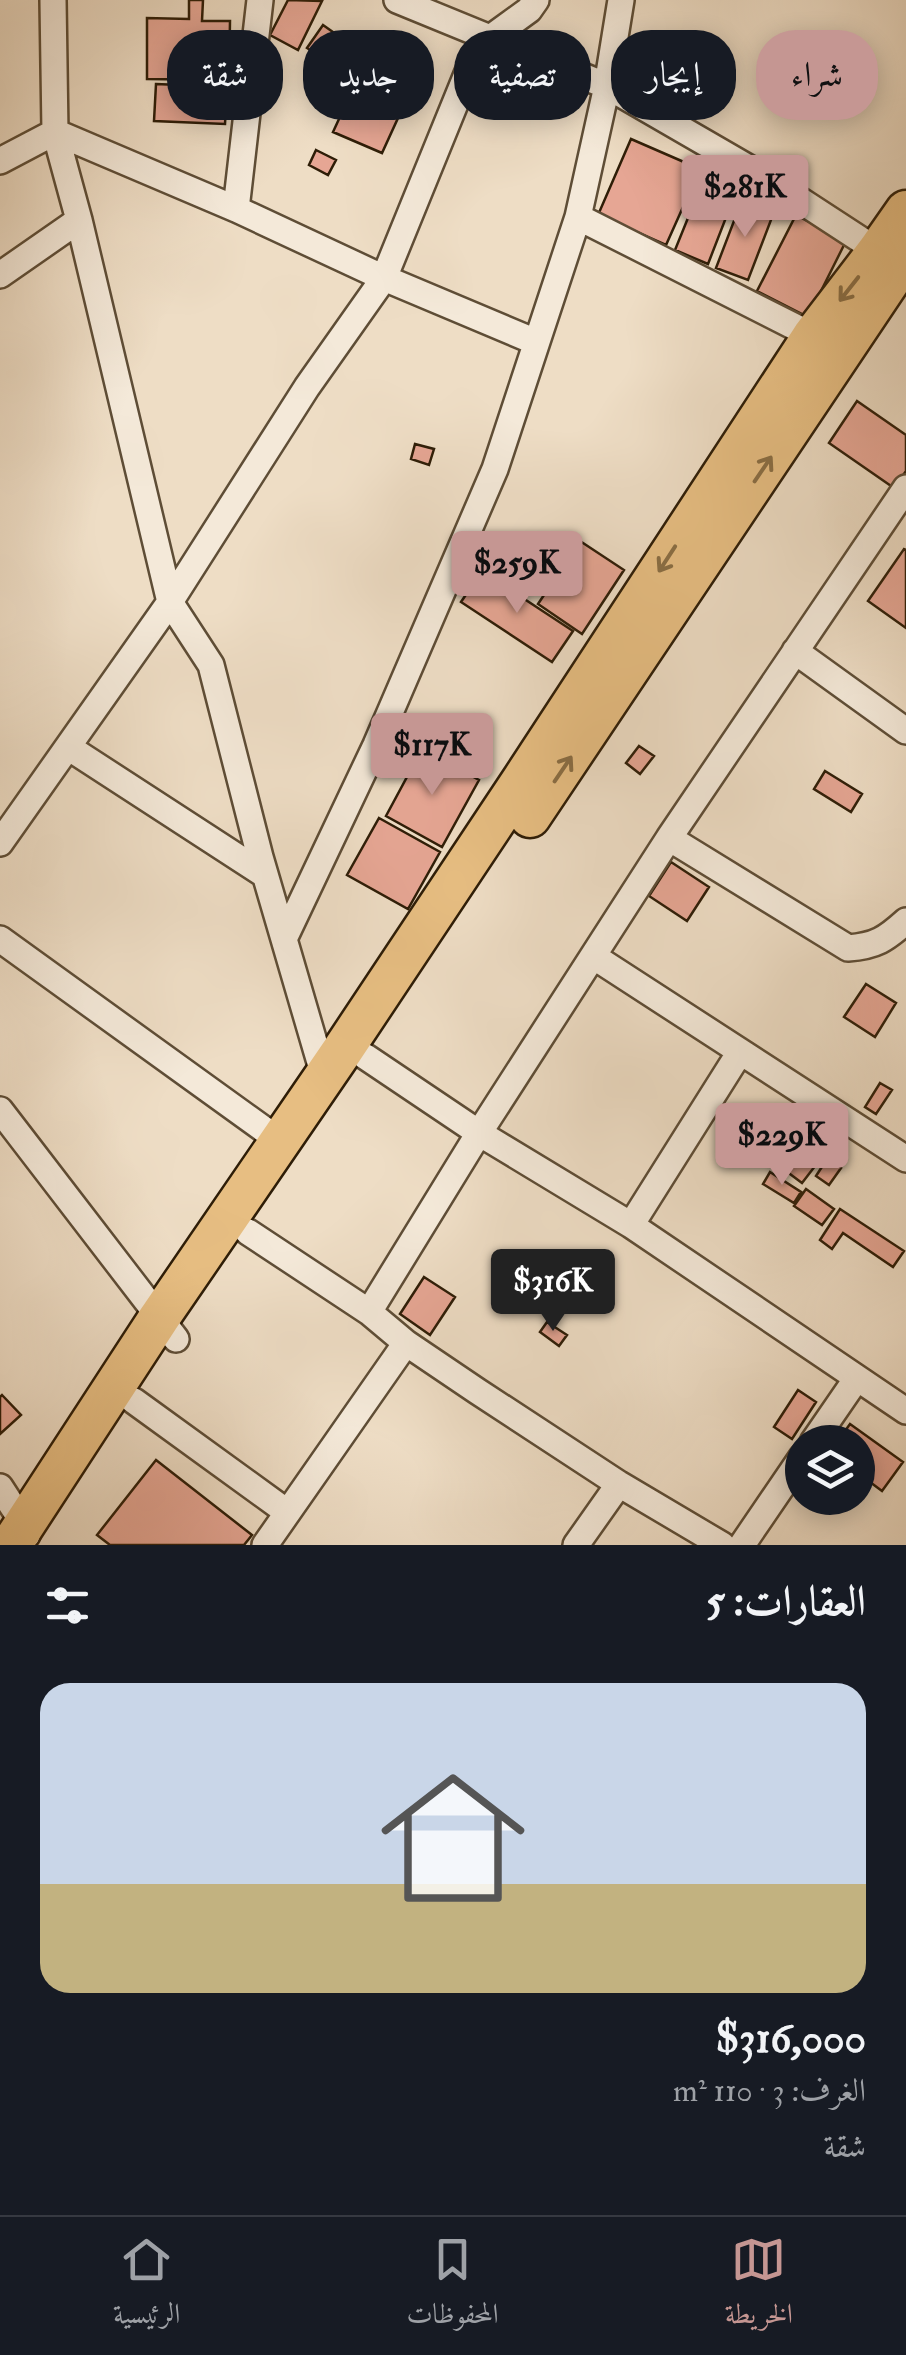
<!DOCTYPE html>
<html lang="ar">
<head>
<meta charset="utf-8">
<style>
  body { margin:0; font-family:"IM FELL Double Pica",Amiri,serif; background:#20242c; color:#f1f3f6; direction:rtl; height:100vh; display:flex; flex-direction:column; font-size:38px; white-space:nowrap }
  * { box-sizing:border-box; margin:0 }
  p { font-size:32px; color:#9ea1a6 }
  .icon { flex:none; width:55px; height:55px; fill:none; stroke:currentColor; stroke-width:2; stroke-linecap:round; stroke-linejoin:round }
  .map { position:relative; height:1545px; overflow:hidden; direction:ltr }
  .details { display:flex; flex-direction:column; background:#171b24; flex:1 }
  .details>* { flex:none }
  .guide { position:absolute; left:30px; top:30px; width:848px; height:90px; direction:rtl; display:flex; gap:20px }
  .controls { position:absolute; left:785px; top:1425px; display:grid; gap:20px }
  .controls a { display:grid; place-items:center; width:90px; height:90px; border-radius:50%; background:#171b24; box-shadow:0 5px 25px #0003; font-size:50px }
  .price { position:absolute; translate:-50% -85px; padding:0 22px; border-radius:10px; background:#c59692; color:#111; font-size:32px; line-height:65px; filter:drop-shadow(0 2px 5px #0008) }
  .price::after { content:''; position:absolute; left:50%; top:60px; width:30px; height:22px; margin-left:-15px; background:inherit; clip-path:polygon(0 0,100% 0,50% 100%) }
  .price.selected { background:#222; color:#fff }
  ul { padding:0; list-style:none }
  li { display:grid; align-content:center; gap:20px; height:530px; padding:0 40px }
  li span { display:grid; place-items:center; height:310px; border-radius:30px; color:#555 }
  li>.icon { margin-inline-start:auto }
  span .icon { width:180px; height:180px; fill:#fffc; stroke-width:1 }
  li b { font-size:42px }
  h2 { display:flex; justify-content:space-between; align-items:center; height:120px; padding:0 40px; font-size:42px }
  .tag { padding:0 35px; border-radius:40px; background:#171b24; box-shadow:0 5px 25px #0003; font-size:35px; line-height:90px }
  .tag.selected { background:#c59692; color:#111 }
  .dock { display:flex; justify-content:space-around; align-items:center; height:140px; border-top:2px solid #363941; background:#171b24; font-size:28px; color:#9ea1a6 }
  .dock a { display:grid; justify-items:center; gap:5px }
  .dock .selected { color:#c59692 }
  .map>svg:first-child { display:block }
  .building { fill:#e6a694; stroke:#2e1d07; stroke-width:2.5 }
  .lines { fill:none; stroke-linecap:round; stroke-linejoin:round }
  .minor-casing { stroke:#5e4d36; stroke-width:30 }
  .primary-casing { stroke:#2e1d07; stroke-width:45 }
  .minor { stroke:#f4e9d9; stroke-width:25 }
  .primary { stroke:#e7be82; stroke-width:40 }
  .oneway { stroke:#8a6e44 }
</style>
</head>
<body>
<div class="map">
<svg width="906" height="1545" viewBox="0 0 906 1545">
  <rect width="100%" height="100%" fill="#eeddc5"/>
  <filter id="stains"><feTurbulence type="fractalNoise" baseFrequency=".002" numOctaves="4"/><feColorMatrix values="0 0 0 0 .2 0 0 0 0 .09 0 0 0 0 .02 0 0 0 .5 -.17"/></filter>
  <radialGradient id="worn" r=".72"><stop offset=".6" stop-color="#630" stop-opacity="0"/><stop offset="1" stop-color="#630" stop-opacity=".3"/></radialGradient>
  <path class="building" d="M189 0H203L202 21H230L229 80 147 79V18L189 19Z
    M288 0 322 1 298 50 270 35Z
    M323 25 340 37 324 59 307 48Z
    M156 84 227 87 225 124 154 121Z
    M363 89 403 107 382 153 333 132 345 106 354 110Z
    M631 139 700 169 666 245 598 215Z
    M316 150 336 160 328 175 309 165Z
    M707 171 739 184 708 264 675 250Z
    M742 200 774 212 748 280 716 268Z
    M796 215 846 241 808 317 757 291Z
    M857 401 906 435V471L894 488 829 443Z
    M415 444 434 449 429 465 411 459Z
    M580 541 624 570 582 634 538 604Z
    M904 549 906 550V628L868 601Z
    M482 571 573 631 552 662 461 602Z
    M639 746 654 756 640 774 626 763Z
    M422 749 479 780 442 847 386 816Z
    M825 771 862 794 851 812 814 789Z
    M379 818 440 852 408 909 347 875Z
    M671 862 709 887 687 921 649 896Z
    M866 984 896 1003 875 1037 844 1017Z
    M880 1083 892 1090 876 1114 865 1107Z
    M801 1119 832 1144 802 1183 770 1159Z
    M827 1159 841 1168 829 1185 816 1176Z
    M770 1172 801 1192 794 1203 763 1184Z
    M806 1189 834 1209 822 1225 794 1206Z
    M840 1209 904 1251 893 1267 843 1233 832 1249 820 1240Z
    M537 1253 558 1262 548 1283 528 1274Z
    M581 1264 593 1272 576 1298 564 1290Z
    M424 1277 455 1297 430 1335 400 1314Z
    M547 1322 567 1335 559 1346 540 1332Z
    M798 1390 816 1402 792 1439 774 1427Z
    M2 1395 21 1415 0 1434V1397Z
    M850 1424 903 1462 882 1491 858 1473V1442H837Z
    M156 1460 252 1535 244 1545H110L97 1535Z"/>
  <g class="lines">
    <g class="minor-casing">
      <path id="minor" d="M397 0 607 86 766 178 878 251
        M0 161 55 132 236 209 384 278 536 342
        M236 209 260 0
        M578 217 813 336
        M0 275 79 220
        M795 651 906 731
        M68 747 265 875
        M669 838 848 948C876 946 886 939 906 921
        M0 843 170 602 79 220 55 132 53 0
        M0 939 280 1141
        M284 939 376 745 495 469 578 217 607 86 621 0
        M593 956 906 1159
        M366 1057 479 1133 631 1225 906 1411
        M324 1076 260 857 211 665 170 602 307 387 384 278 470 67 489 39 529 10 536 0
        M0 1110 176 1339
        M631 1225 740 1052
        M248 1232 369 1312 406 1343 477 1391 619 1484 722 1545
        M369 1312 479 1133 669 838 906 488
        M134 1401 287 1512
        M813 1442 857 1378
        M0 1487 24 1524 27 1535
        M265 1545 406 1343
        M576 1545 619 1484
        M742 1545 802 1457"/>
    </g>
    <g class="primary-casing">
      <path id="primary" d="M530 817 906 256
        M11 1545 159 1318 342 1051 523 779 813 336 878 251 906 211"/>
    </g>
    <use href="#minor" class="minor"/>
    <use href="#primary" class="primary"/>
  </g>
  <defs><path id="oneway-shaft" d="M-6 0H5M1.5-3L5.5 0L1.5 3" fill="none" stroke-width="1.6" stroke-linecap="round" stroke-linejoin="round" transform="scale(2.5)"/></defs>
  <g class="oneway">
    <use href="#oneway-shaft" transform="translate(849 289) rotate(128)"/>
    <use href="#oneway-shaft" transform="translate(763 469) rotate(-56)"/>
    <use href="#oneway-shaft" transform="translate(667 559) rotate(123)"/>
    <use href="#oneway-shaft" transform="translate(563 769) rotate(-56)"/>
  </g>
  <rect width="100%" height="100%" filter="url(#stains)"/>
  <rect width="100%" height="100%" fill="url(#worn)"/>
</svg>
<div class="controls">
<a><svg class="icon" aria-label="layers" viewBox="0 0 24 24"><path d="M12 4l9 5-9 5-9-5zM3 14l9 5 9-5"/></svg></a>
</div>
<b class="price" style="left:745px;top:240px">$281K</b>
<b class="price" style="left:517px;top:616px">$259K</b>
<b class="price" style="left:432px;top:798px">$117K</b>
<b class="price" style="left:782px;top:1188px">$229K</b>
<b class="price selected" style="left:553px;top:1334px">$316K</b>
<div class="guide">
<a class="tag selected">شراء</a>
<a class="tag">إيجار</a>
<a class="tag">تصفية</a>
<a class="tag">جديد</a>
<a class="tag">شقة</a>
</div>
</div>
<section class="details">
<h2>العقارات: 5<svg class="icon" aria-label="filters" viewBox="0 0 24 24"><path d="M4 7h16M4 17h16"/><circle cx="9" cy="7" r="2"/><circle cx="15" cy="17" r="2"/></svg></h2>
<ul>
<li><span style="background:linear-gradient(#c9d6e8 65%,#c2b280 0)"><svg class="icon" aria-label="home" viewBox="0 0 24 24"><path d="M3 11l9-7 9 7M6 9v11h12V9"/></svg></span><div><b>$316,000</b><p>الغرف: 3 · 110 m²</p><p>شقة</p></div></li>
</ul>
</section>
<nav class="dock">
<a class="selected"><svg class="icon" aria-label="map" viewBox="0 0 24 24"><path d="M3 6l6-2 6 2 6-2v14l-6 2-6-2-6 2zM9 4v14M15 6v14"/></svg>الخريطة</a>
<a><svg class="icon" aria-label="saved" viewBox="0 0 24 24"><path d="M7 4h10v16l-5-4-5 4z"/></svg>المحفوظات</a>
<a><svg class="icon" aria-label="home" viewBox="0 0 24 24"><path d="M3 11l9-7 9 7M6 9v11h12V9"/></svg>الرئيسية</a>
</nav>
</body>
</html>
